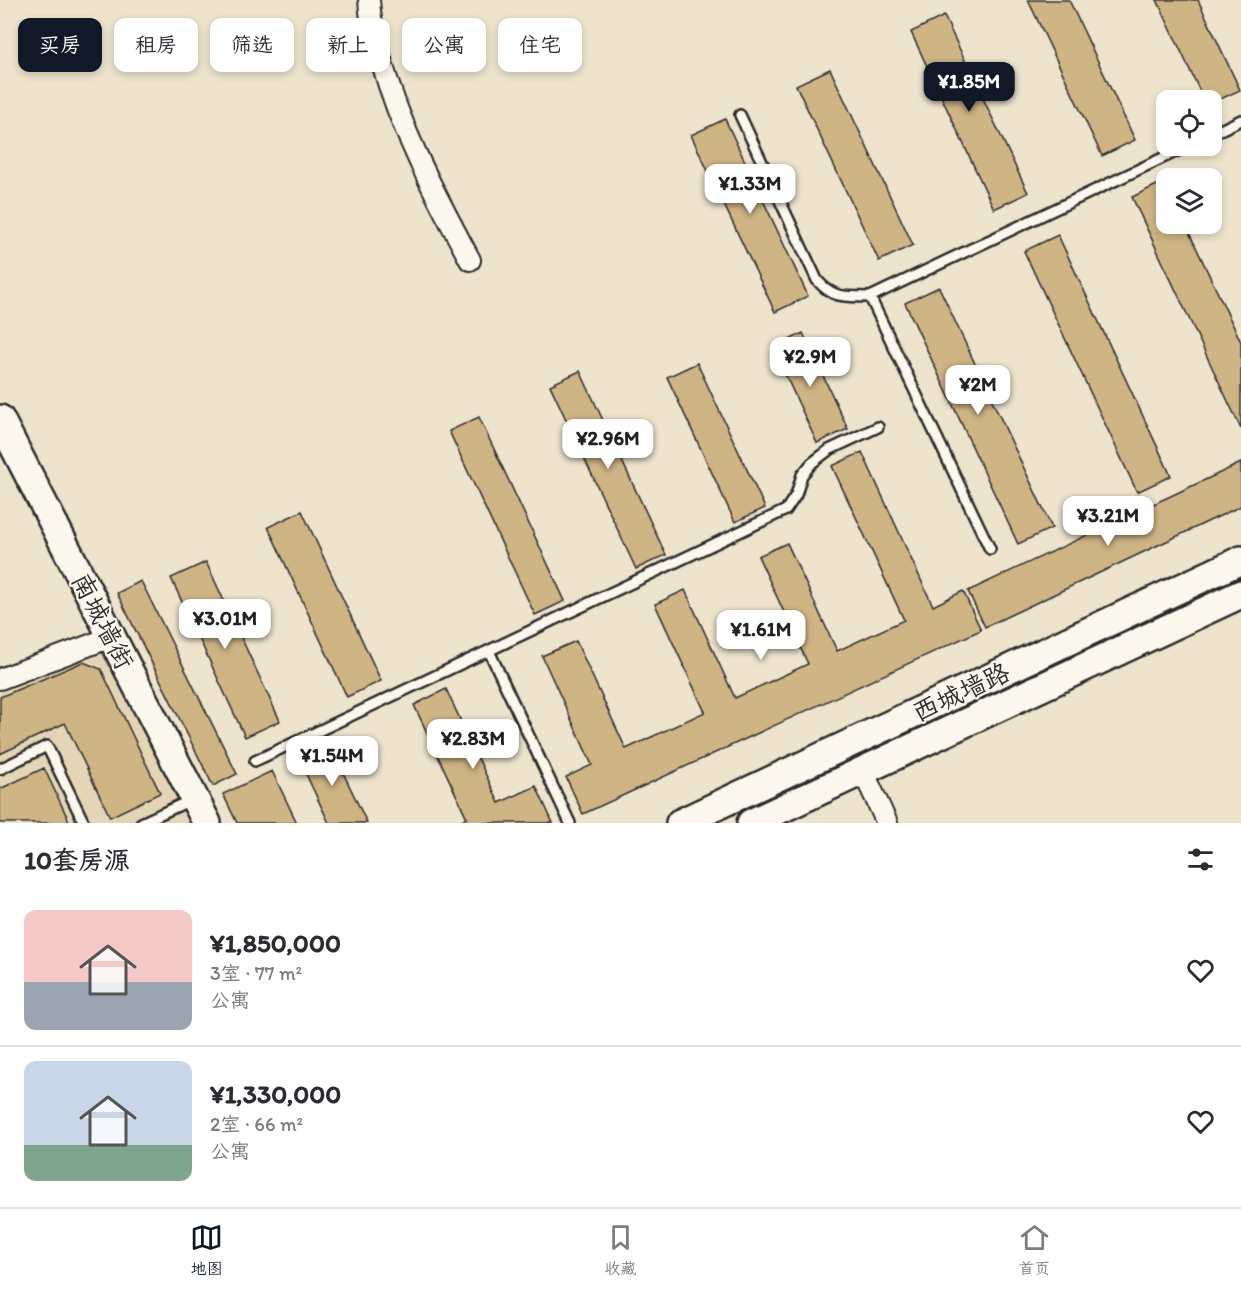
<!DOCTYPE html>
<html lang="zh">
<head>
<meta charset="utf-8">
<style>
  body { margin:0; font-family:Itim,"LXGW WenKai TC",sans-serif; background:#f7f7f7; color:#2b2b33; height:100vh; display:flex; flex-direction:column; font-size:22px; white-space:nowrap }
  * { box-sizing:border-box; margin:0 }
  p { font-size:20px; color:#7c7c81 }
  .icon { flex:none; width:33px; height:33px; fill:none; stroke:currentColor; stroke-width:2; stroke-linecap:round; stroke-linejoin:round }
  .map { position:relative; height:823px; overflow:hidden }
  .sheet { display:flex; flex-direction:column; background:#fff; flex:1 }
  .sheet>* { flex:none }
  .banner { position:absolute; left:18px; top:18px; width:600px; height:54px; display:flex; gap:12px }
  .buttons { position:absolute; left:1156px; top:90px; display:grid; gap:12px }
  .buttons a { display:grid; place-items:center; width:66px; height:66px; border-radius:12px; background:#fff; box-shadow:0 3px 9px #0003; font-size:30px }
  .price { position:absolute; translate:-50% -51px; padding:0 14px; border-radius:12px; background:#fff; color:#222; font-size:20px; line-height:39px; filter:drop-shadow(0 2px 3px #0008) }
  .price::after { content:''; position:absolute; left:50%; top:36px; width:18px; height:14px; margin-left:-9px; background:inherit; clip-path:polygon(0 0,100% 0,50% 100%) }
  .price.active { background:#111827; color:#fff }
  ul { padding:0; list-style:none }
  li { display:flex; align-items:center; gap:18px; height:150px; padding:0 24px }
  li+li { border-top:2px solid #e1e1e2 }
  li span { display:grid; place-items:center; flex:none; width:168px; height:120px; border-radius:12px; color:#555 }
  li>.icon { margin-inline-start:auto }
  span .icon { width:72px; height:72px; fill:#fffc; stroke-width:1 }
  li b { font-size:26px }
  h2 { display:flex; justify-content:space-between; align-items:center; height:72px; padding:0 24px; font-size:26px }
  .chip { padding:0 21px; border-radius:12px; background:#fff; box-shadow:0 3px 9px #0003; font-size:21px; line-height:54px }
  .chip.active { background:#111827; color:#fff }
  .tab-bar { display:flex; justify-content:space-around; align-items:center; height:84px; border-top:2px solid #e1e1e2; background:#fff; font-size:16px; color:#7c7c81 }
  .tab-bar a { display:grid; justify-items:center; gap:3px }
  .tab-bar .active { color:#111827 }
  .map>svg:first-child { display:block }
  .built { fill:#e5d5b7 }
  .building { fill:#cfb485; stroke:#2b2b2b; stroke-width:1.5 }
  .lines { fill:none; stroke-linecap:round; stroke-linejoin:round }
  .lane-casing { stroke:#2b2b2b; stroke-width:14 }
  .street-casing { stroke:#2b2b2b; stroke-width:24 }
  .secondary-casing { stroke:#2b2b2b; stroke-width:32 }
  .lane { stroke:#fbf7ec; stroke-width:9 }
  .street { stroke:#fbf7ec; stroke-width:20 }
  .secondary { stroke:#fbf7ec; stroke-width:27 }
  .labels { text-anchor:middle; stroke-width:4.5; stroke-linejoin:round; paint-order:stroke }
  .street-label { font-size:26px; fill:#2b2b2b; stroke:#fbf7ec }
</style>
</head>
<body>
<div class="map">
<svg width="1241" height="823" viewBox="0 0 1241 823">
  <rect width="100%" height="100%" fill="#eee3cd"/>
  <filter id="ink" filterUnits="userSpaceOnUse"><feTurbulence type="fractalNoise" baseFrequency=".0167" numOctaves="2"/><feDisplacementMap in="SourceGraphic" scale="12" xChannelSelector="R" yChannelSelector="G"/><feConvolveMatrix kernelMatrix="1 2 1 2 8 2 1 2 1" color-interpolation-filters="sRGB"/></filter>
  <g filter="url(#ink)">
    <path class="built" d="M103 648 189 823H0V691Z"/>
    <path class="building" d="M1028 0H1069L1135 140 1102 156Z
      M1157 0H1198L1240 90 1212 103V100H1204Z
      M944 16 1028 193 994 209 911 32Z
      M830 69 913 245 879 261 796 85Z
      M725 119 808 296 775 312 691 135Z
      M1165 181 1167 224H1185L1241 342V429L1132 197Z
      M1058 235 1171 476 1137 492 1024 251Z
      M939 287 1052 528 1018 544 905 303Z
      M803 333 848 429 817 443 773 348Z
      M697 363 765 508 735 522 667 377Z
      M580 371 666 555 636 569 550 385Z
      M479 417 565 601 535 615 449 431Z
      M862 452 933 606 963 591 981 630 583 814 566 777 592 765 542 656 576 641 626 749 705 712 655 604 685 590 735 698 808 664 758 556 787 543 837 651 904 620 832 466Z
      M1241 463V506L985 627 968 591Z
      M302 511 381 681 347 697 268 527Z
      M206 562 280 721 245 737 171 578Z
      M141 581 237 774 213 786 117 593Z
      M83 662 101 669 160 793 110 817 65 723 0 754V697Z
      M446 689 499 803 536 786 553 823H457L467 818 414 705Z
      M330 745 367 823H329L299 759Z
      M44 768 70 823H0V789Z
      M272 771 297 823H237L223 794Z"/>
    <g class="lines">
      <g class="lane-casing">
        <path id="lane" d="M740 115 817 280C834 300 846 296 870 297
          M1212 134 1241 120
          M990 549 870 297 1188 146
          M489 651 570 823
          M255 761 786 510 796 495 802 475 812 463 829 450 878 427
          M0 769 47 746 84 823
          M141 823 193 799"/>
      </g>
      <g class="street-casing">
        <path id="street" d="M369 0C370 22 376 41 382 63 402 133 436 196 470 260
          M0 679 111 637
          M863 771 887 823"/>
      </g>
      <g class="secondary-casing">
        <path id="secondary" d="M0 419 207 823
          M680 823 1241 560
          M751 823 1241 594"/>
      </g>
      <use href="#lane" class="lane"/>
      <use href="#street" class="street"/>
      <use href="#secondary" class="secondary"/>
    </g>
  </g>
  <g class="labels">
    <g class="street-label">
      <text transform="translate(103 621) rotate(63)" y="9">南城墙街</text>
      <text transform="translate(961 692) rotate(-25)" y="9">西城墙路</text>
    </g>
  </g>
</svg>
<div class="buttons">
<a><svg class="icon" aria-label="locate" viewBox="0 0 24 24"><circle cx="12" cy="12" r="6"/><path d="M12 2v4M12 18v4M2 12h4M18 12h4"/></svg></a>
<a><svg class="icon" aria-label="layers" viewBox="0 0 24 24"><path d="M12 4l9 5-9 5-9-5zM3 14l9 5 9-5"/></svg></a>
</div>
<b class="price active" style="left:969px;top:113px">¥1.85M</b>
<b class="price" style="left:750px;top:215px">¥1.33M</b>
<b class="price" style="left:810px;top:388px">¥2.9M</b>
<b class="price" style="left:978px;top:416px">¥2M</b>
<b class="price" style="left:608px;top:470px">¥2.96M</b>
<b class="price" style="left:1108px;top:547px">¥3.21M</b>
<b class="price" style="left:225px;top:650px">¥3.01M</b>
<b class="price" style="left:761px;top:661px">¥1.61M</b>
<b class="price" style="left:473px;top:770px">¥2.83M</b>
<b class="price" style="left:332px;top:787px">¥1.54M</b>
<div class="banner">
<a class="chip active">买房</a>
<a class="chip">租房</a>
<a class="chip">筛选</a>
<a class="chip">新上</a>
<a class="chip">公寓</a>
<a class="chip">住宅</a>
</div>
</div>
<section class="sheet">
<h2>10套房源<svg class="icon" aria-label="filters" viewBox="0 0 24 24"><path d="M4 7h16M4 17h16"/><circle cx="9" cy="7" r="2"/><circle cx="15" cy="17" r="2"/></svg></h2>
<ul>
<li><span style="background:linear-gradient(#f6c9c9 60%,#9aa5b1 0)"><svg class="icon" aria-label="home" viewBox="0 0 24 24"><path d="M3 11l9-7 9 7M6 9v11h12V9"/></svg></span><div><b>¥1,850,000</b><p>3室 · 77 m²</p><p>公寓</p></div><svg class="icon" aria-label="heart" viewBox="0 0 24 24"><path d="M12 20l-8-8c-3-5 5-10 8-4 3-6 11-1 8 4z"/></svg></li>
<li><span style="background:linear-gradient(#c9d6e8 70%,#7fa58c 0)"><svg class="icon" aria-label="home" viewBox="0 0 24 24"><path d="M3 11l9-7 9 7M6 9v11h12V9"/></svg></span><div><b>¥1,330,000</b><p>2室 · 66 m²</p><p>公寓</p></div><svg class="icon" aria-label="heart" viewBox="0 0 24 24"><path d="M12 20l-8-8c-3-5 5-10 8-4 3-6 11-1 8 4z"/></svg></li>
</ul>
</section>
<nav class="tab-bar">
<a class="active"><svg class="icon" aria-label="map" viewBox="0 0 24 24"><path d="M3 6l6-2 6 2 6-2v14l-6 2-6-2-6 2zM9 4v14M15 6v14"/></svg>地图</a>
<a><svg class="icon" aria-label="saved" viewBox="0 0 24 24"><path d="M7 4h10v16l-5-4-5 4z"/></svg>收藏</a>
<a><svg class="icon" aria-label="home" viewBox="0 0 24 24"><path d="M3 11l9-7 9 7M6 9v11h12V9"/></svg>首页</a>
</nav>
</body>
</html>
